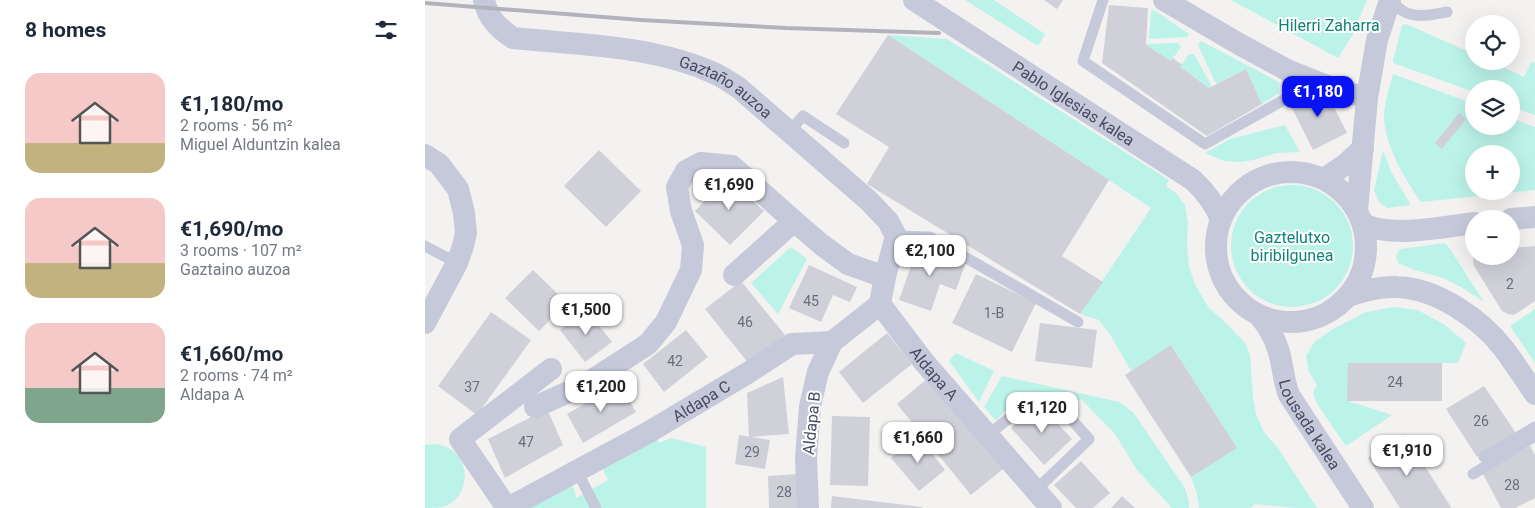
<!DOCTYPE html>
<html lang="en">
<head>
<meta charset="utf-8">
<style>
  body { margin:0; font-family:Roboto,sans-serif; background:#f6f6f7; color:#1f2937; height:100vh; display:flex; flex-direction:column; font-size:19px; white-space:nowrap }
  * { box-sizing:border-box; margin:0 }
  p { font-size:16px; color:#747a83 }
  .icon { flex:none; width:28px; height:28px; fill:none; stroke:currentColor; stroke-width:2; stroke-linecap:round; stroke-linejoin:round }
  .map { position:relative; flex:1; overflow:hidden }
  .sheet { display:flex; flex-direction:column; background:#fff; width:425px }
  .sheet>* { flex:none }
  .controls { position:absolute; left:1040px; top:15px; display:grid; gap:10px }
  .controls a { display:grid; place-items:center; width:55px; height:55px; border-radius:50%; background:#fff; box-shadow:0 5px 20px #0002; font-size:25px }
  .price { position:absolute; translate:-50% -42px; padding:0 11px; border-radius:10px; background:#fff; color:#222; font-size:16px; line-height:32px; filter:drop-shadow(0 1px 2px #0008) }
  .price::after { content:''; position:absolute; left:50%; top:30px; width:15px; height:11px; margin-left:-8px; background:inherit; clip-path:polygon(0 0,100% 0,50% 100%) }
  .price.on { background:#0a13f4; color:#fff }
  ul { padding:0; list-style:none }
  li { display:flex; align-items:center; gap:15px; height:125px; padding:0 25px }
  li span { display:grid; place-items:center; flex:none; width:140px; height:100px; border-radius:15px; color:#555 }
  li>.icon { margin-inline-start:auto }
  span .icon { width:60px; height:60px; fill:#fffc; stroke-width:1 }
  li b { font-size:21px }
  h2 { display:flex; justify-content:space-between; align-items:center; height:60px; padding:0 25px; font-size:21px }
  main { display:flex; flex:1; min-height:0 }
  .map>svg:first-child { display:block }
  .green { fill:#bcf3e8; fill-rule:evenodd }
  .building { fill:#d0d0d9 }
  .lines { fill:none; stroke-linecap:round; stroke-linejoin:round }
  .lane { stroke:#c6c9d9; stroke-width:11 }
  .street { stroke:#c6c9d9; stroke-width:22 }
  .rail { stroke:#b2b2bc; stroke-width:4 }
  .labels { text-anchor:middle; stroke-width:4; stroke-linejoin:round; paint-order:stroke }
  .number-label { font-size:14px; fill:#696c7e }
  .park-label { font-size:16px; fill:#0f8378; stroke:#fff }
  .street-label { font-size:16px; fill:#474a60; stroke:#fff }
</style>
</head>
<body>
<main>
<section class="sheet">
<h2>8 homes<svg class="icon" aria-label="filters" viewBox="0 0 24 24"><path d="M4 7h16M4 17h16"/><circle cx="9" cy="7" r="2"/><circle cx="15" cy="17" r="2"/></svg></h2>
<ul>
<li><span style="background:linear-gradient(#f6c9c9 70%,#c2b280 0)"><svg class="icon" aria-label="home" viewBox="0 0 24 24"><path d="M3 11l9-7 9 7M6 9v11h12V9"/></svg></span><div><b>€1,180/mo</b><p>2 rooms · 56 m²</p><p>Miguel Alduntzin kalea</p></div></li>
<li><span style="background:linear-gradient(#f6c9c9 65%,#c2b280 0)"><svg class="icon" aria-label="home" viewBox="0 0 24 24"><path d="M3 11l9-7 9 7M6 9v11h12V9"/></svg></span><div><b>€1,690/mo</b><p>3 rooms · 107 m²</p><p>Gaztaino auzoa</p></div></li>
<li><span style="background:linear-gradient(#f6c9c9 65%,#7fa58c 0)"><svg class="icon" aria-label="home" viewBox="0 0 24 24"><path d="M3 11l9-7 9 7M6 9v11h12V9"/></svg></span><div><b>€1,660/mo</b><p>2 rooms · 74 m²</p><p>Aldapa A</p></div></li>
</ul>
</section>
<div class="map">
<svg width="1110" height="508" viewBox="0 0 1110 508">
  <rect width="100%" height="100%" fill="#f3f2f1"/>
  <path class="green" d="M540 0H569L620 34 613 46Z
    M806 0H942L927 36 913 58Z
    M729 10 764 34 762 37 724 39 726 11Z
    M981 24 1049 54V61H1065L1099 77 1107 61 1110 63V115L1086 106V89H1049V92L968 63V60L977 25Z
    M463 35 522 39 744 180 741 186 751 193 760 205 763 223 762 245 764 267 771 286 784 308 799 321 821 344 825 355 828 397 831 415 839 432 853 448 892 508H871L830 504 826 508H774L772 494 766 477 811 447 747 346 706 371 686 336 674 320 655 314 726 208Z
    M776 41 854 82V93L837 104 821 69 791 84 773 45Z
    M753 43 756 47 746 61 721 45V44Z
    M764 54H769L787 86 784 88 755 67Z
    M968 74 1049 104V126H1086V118L1110 127V190L996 202C980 180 959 144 959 116 959 104 965 86 968 74ZM1049 154H1086V191H1049Z
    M860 125 875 152 852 153 828 160 816 162 799 161 780 153 805 139Z
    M958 150 966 171 986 205 962 208 954 202 949 191Z
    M806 246a61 61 0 1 1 122 0a61 61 0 1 1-122 0Z
    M1020 243 1025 249 1059 302 1036 287 1018 278 987 269 973 263 971 256 975 249Z
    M366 247 382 259 353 314 326 283Z
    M969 307 993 310 1020 325 1041 343 1033 363H923V401L967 415 921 446 892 404 888 393 892 385 884 372 881 356 890 341 908 329 941 312Z
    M1110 309V363L1085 326Z
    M531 353 569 371 554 402 524 361Z
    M577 376 694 402 708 412 760 488 764 502V508H747L712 470 690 434 656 399 645 408 593 396 571 421 559 407Z
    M230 436 234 443 246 438 281 447V508H92L141 482 149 488 151 498 183 480 175 464Z
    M12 444C18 446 24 447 29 452 46 466 42 495 23 505 16 508 8 508 0 508V445Z"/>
  <path class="building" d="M619 0H638L632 9Z
    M684 5 723 8 721 45 746 61 748 58 753 62 757 64 755 67 784 88 821 69 837 104 782 136 677 63Z
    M463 35 684 180 637 256 678 282 655 314 442 184 464 147 411 114Z
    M889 90 903 95 922 133 888 150 864 102Z
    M1034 113 1041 119 1017 149 1010 143Z
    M174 150 216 191 181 227 139 186Z
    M303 177 339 211 305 245 270 211Z
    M493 246 541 262 531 290 515 284 506 311 474 300Z
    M1110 246V301L1089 315 1083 314 1077 311 1049 266 1048 258 1049 256H1086V248Z
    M384 265 432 287 425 302 408 295 396 322 364 308Z
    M108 270 142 303 114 331 80 298Z
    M551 274 611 303 587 352 527 323Z
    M316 281 360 335 324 364 280 309Z
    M162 310 187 342 160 362 135 330Z
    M66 312 106 340 52 415 13 386Z
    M615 323 672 330 667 368 610 361Z
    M261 330 283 357 239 392 218 364Z
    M462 333 487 364 438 403 414 372Z
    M746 345 812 448 766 477 700 375Z
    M923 363H1017V401H922Z
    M358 377 364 434 324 437 322 393Z
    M502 379 578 469 546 495 472 404Z
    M195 384 211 412 158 443 142 414Z
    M1059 386 1091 433 1052 457 1021 409Z
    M614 403 647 439 619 465 586 428Z
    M122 409 138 445 80 478 63 439Z
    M407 416 445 417 443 486 405 485Z
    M979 434 1026 507 1025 508H975L943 458Z
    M314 435 345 440 340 469 310 464Z
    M493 436 520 470 494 491 466 458Z
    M1105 446 1110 455V498L1090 508H1076L1057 472Z
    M656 461 685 493 668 508H651L629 485Z
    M373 474 375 508H344L343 476Z
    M407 496 497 507V508H406Z
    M697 496 710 508H686Z"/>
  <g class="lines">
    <path class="lane" d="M678 0 658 61 780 144 864 97 862 70
      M966 0C970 4 974 9 978 11 990 19 1010 14 1022 12
      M364 132 378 116 419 143
      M471 236 505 237 653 322
      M0 246 32 263
      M563 435 599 406
      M1059 457 1110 427
      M152 471 171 508
      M1048 474 1110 436
      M611 490 664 439 648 421"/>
    <g class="street">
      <path id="s1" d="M59 0C63 18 73 28 88 38 156 45 228 45 291 74 299 78 306 83 314 88L444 201 463 221 471 236 460 277 455 304 407 342 393 372 385 406 381 458 383 508"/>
      <path id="s2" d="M489 0 768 180C781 192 789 203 796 219"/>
      <path d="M739 0 814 44 862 70 907 88 942 98"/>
      <path d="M0 155 14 164 33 189 39 213 41 233 38 246 32 263 0 323"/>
      <circle cx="866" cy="247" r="75"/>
      <path d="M899 179 921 164 938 148"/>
      <path d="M932 210 942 98 952 40 965 0"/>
      <path d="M1086 219 1110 217"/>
      <path d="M938 224C968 238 1016 227 1049 223"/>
      <path d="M309 275 369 221 397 245 423 264 460 277"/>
      <path d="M923 296C939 291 955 286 972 287 1011 288 1056 319 1079 349 1090 364 1100 379 1110 394"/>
      <path id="s3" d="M455 304 499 362 626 508"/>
      <path id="s4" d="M834 315C842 325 849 336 853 349 858 364 858 380 864 395L938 508"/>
      <path d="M110 407 161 384 223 344 241 322 266 270 268 245 256 211 252 187 261 171 276 163 307 166 369 221"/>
      <path d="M82 508 35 439 126 369"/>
      <path id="s5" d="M83 508 224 432 321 374 367 344 407 342"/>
    </g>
    <path class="rail" d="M0 3 216 20 361 28 514 33"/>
  </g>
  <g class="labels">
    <g class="number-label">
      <text x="1085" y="289">2</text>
      <text x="386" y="306">45</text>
      <text x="569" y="318">1-B</text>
      <text x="320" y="327">46</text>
      <text x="250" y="366">42</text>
      <text x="970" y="387">24</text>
      <text x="47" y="392">37</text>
      <text x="1056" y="426">26</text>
      <text x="101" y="447">47</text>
      <text x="327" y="457">29</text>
      <text x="1087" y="490">28</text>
      <text x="359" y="497">28</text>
    </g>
    <g class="park-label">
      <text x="904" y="31">Hilerri Zaharra</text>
      <text x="867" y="243">Gaztelutxo<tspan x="867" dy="18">biribilgunea</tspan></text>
    </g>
    <g class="street-label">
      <text dy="6" stroke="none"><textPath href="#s1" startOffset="271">Gaztaño auzoa</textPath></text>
      <text dy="6" stroke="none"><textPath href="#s2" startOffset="190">Pablo Iglesias kalea</textPath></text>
      <text dy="6" stroke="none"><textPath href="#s3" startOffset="88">Aldapa A</textPath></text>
      <text dy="6" stroke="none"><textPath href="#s5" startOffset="221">Aldapa C</textPath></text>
      <text transform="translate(386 423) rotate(-84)" y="6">Aldapa B</text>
      <text dy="6" stroke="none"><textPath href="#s4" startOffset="122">Lousada kalea</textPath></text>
    </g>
  </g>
</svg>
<div class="controls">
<a><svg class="icon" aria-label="locate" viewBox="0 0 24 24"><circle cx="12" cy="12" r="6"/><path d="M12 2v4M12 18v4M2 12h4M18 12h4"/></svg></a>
<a><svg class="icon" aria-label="layers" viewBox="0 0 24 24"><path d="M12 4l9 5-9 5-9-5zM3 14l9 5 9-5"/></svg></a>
<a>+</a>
<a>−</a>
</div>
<b class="price on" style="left:893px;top:118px">€1,180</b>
<b class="price" style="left:304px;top:211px">€1,690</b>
<b class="price" style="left:505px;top:277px">€2,100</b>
<b class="price" style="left:161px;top:336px">€1,500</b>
<b class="price" style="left:176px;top:413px">€1,200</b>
<b class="price" style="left:617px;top:434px">€1,120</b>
<b class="price" style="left:493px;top:464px">€1,660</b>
<b class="price" style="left:982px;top:477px">€1,910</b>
</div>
</main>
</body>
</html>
